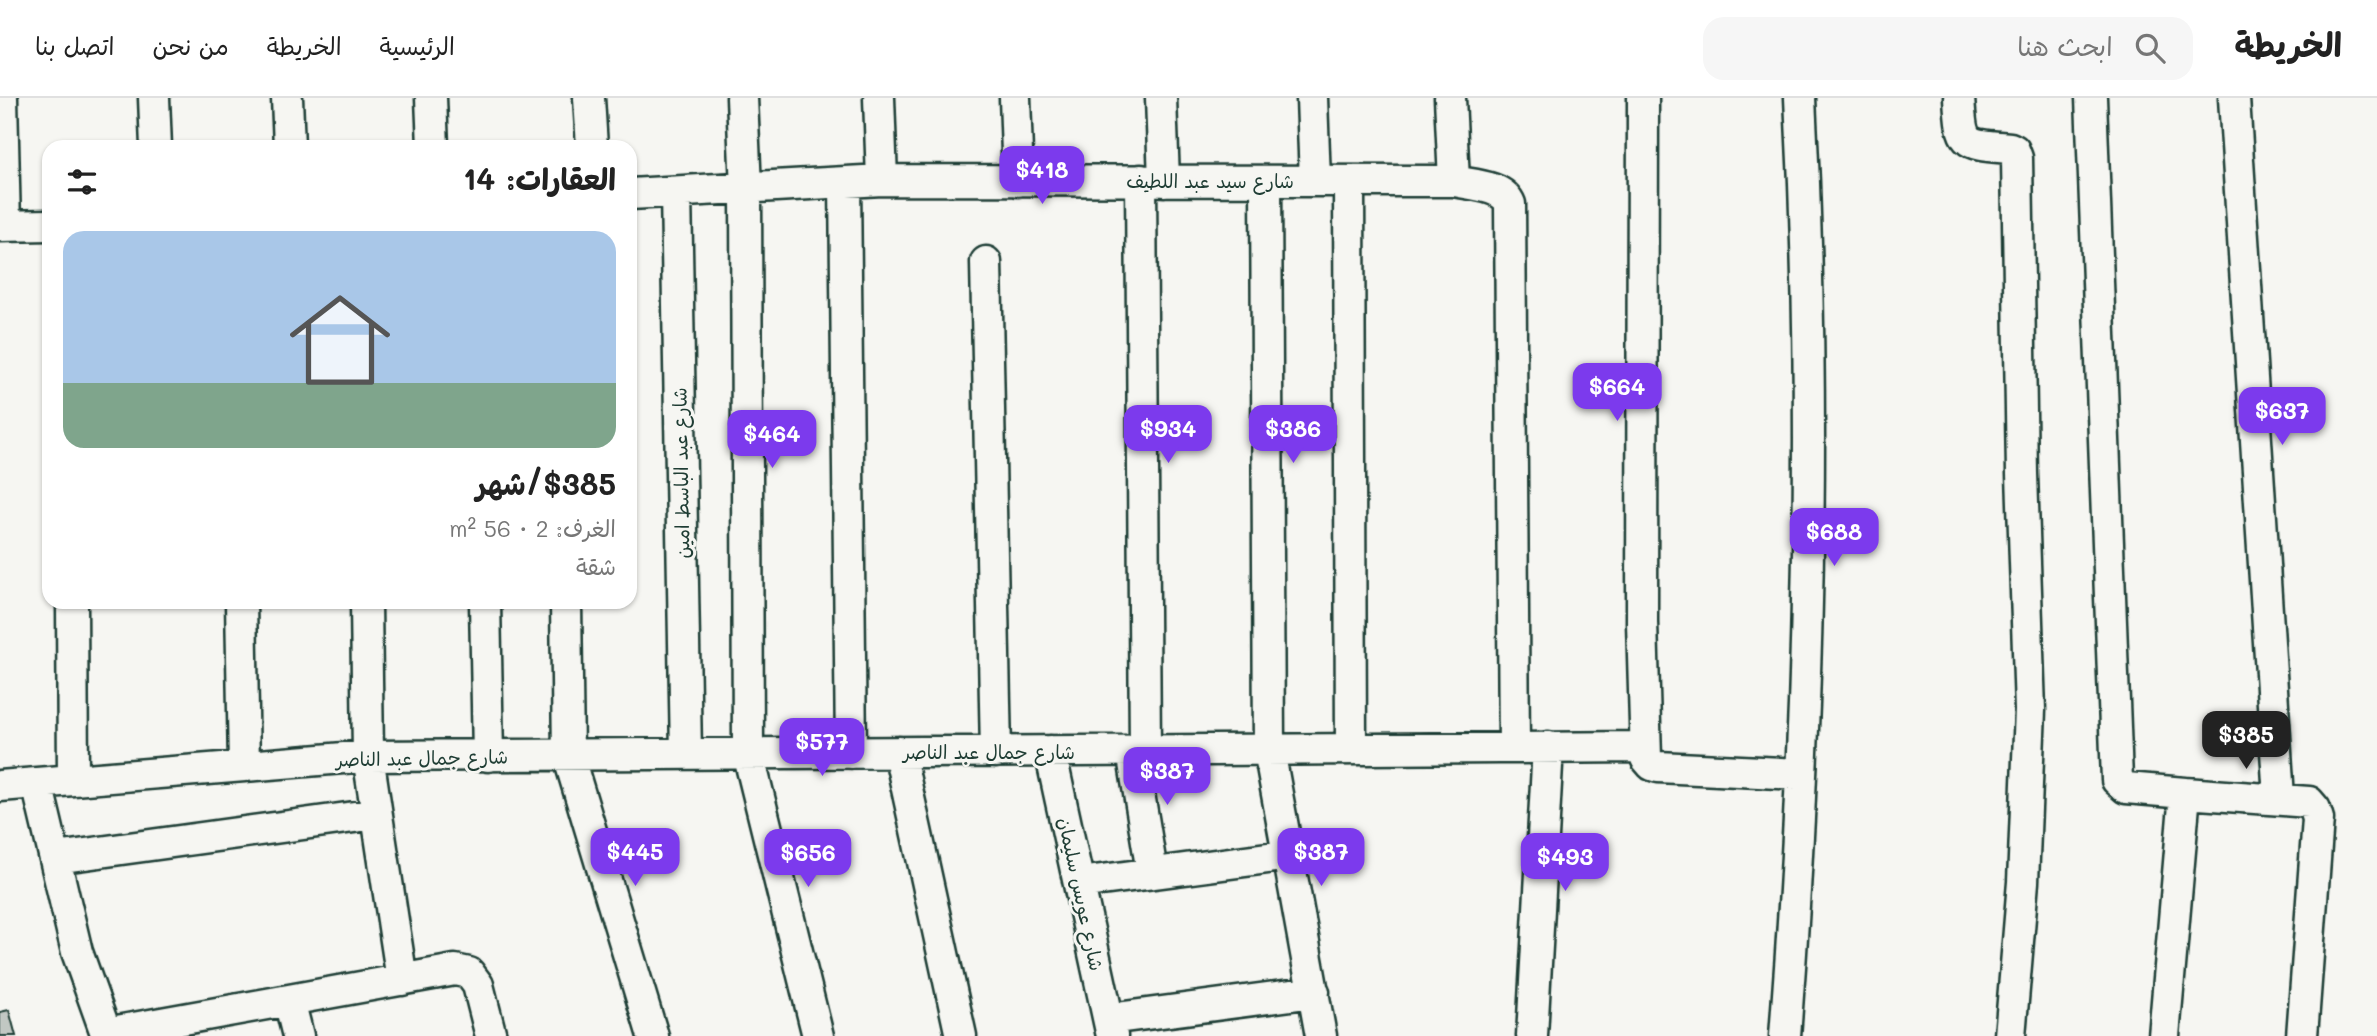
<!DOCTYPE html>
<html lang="ar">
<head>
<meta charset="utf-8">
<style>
  body { margin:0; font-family:Mali,"Playpen Sans Arabic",sans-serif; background:#f6f6f6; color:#222; direction:rtl; height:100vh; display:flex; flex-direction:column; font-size:26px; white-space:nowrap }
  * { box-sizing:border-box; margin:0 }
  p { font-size:23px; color:#767676 }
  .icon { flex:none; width:38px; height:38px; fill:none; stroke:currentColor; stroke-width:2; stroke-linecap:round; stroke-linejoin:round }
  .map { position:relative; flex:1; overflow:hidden; direction:ltr }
  .details { position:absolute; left:42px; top:42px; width:595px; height:469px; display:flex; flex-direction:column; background:#fff; border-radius:21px; box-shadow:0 2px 5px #0004; direction:rtl }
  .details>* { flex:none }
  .price { position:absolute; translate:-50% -60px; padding:0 16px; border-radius:14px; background:#7c3aed; color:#fff; font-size:23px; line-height:46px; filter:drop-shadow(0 2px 4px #0008) }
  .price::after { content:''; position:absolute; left:50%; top:42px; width:21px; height:16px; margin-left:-10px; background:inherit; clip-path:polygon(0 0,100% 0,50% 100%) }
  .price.current { background:#222; color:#fff }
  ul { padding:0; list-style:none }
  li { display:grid; align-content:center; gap:14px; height:371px; padding:0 21px }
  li+li { border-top:2px solid #e0e0e0 }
  li span { display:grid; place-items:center; height:217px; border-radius:21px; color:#555 }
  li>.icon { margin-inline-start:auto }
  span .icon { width:126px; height:126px; fill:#fffc; stroke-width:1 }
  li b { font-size:30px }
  h2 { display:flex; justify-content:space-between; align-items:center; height:84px; padding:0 21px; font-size:30px }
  header { display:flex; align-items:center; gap:42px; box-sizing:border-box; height:98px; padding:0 35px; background:#fff; border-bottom:2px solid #e0e0e0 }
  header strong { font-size:33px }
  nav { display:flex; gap:38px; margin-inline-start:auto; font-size:24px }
  .search { width:490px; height:63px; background:#f6f6f6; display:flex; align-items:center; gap:18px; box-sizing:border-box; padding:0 24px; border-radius:21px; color:#767676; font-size:26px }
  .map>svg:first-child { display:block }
  .building { fill:#c1c8c3; stroke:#1f3d34; stroke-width:2 }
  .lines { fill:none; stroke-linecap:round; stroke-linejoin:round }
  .minor-casing { stroke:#1f3d34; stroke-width:35 }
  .minor { stroke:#f6f6f2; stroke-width:30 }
  .labels { text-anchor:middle; stroke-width:6; stroke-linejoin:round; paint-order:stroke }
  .street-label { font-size:19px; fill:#1f3d34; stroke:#f6f6f2 }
</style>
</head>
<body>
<header>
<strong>الخريطة</strong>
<div class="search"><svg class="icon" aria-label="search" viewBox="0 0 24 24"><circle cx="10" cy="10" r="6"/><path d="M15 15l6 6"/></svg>ابحث هنا</div>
<nav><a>الرئيسية</a><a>الخريطة</a><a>من نحن</a><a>اتصل بنا</a></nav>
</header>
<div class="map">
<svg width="2377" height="938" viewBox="0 0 2377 938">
  <rect width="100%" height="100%" fill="#f6f6f2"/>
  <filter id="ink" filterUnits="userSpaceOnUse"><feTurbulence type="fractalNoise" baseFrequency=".0143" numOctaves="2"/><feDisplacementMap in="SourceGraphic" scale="14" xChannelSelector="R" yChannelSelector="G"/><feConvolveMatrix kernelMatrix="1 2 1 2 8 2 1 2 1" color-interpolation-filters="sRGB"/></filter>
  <g filter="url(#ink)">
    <path class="building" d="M9 912 16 938H0V914Z"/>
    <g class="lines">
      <g class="minor-casing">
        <path id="minor" d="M2 0 5 128
          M154 0 156 49
          M287 0 289 49
          M431 0 433 49
          M589 0 592 49
          M742 0 746 90 748 655 818 938
          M879 0 882 82
          M1015 0 1018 83
          M1161 0 1164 83
          M1312 0 1315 83
          M1450 0 1454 83
          M1643 0 1642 524 1646 660 1652 667 1658 669 1801 676
          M1959 0C1962 48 1963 46 2010 50L2014 52 2017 60 2022 376 2030 612 2023 784 2010 938
          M2091 0 2117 682 2126 690 2185 695
          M2234 0 2279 700
          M1141 82 1145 653
          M1266 83 1269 652 1321 938
          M1349 83 1351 651
          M845 84 851 655
          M676 94 686 656
          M630 96 882 82 1454 83C1471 87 1503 87 1510 106L1514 650
          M0 128 49 127
          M986 164 996 654
          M72 504 73 682
          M241 504 244 668
          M366 504 368 658 402 882
          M485 504 488 658
          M566 504 568 657 653 938
          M1050 653 1112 938
          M1132 653 1152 774
          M899 654 961 938
          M37 685 77 854 107 938
          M0 688 368 658 1644 649
          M56 760 376 716
          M1079 785 1290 757
          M289 902 298 938
          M1109 921 1314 894
          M106 935 455 872 469 875 478 887 491 938
          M1532 938 1548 649
          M1785 938C1809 626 1817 313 1800 0
          M2164 938 2185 695 2309 704 2315 711 2318 721 2302 938"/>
      </g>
      <use href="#minor" class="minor"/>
    </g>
  </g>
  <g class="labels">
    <g class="street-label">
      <text x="1210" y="90">شارع سيد عبد اللطيف</text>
      <text transform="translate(681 375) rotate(-91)" y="7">شارع عبد الباسط امين</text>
      <text x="989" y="661">شارع جمال عبد الناصر</text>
      <text transform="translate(422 660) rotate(-1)" y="7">شارع جمال عبد الناصر</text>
      <text transform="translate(1081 796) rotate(78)" y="7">شارع عويس سليمان</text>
    </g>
  </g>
</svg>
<b class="price" style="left:1042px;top:108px">$418</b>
<b class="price" style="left:1617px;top:325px">$664</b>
<b class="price" style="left:2282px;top:349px">$637</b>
<b class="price" style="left:1168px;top:367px">$934</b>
<b class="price" style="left:1293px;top:367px">$386</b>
<b class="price" style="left:772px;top:372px">$464</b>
<b class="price" style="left:1834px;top:470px">$688</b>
<b class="price current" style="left:2246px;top:673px">$385</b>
<b class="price" style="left:822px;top:680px">$577</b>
<b class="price" style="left:1167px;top:709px">$387</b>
<b class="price" style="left:635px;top:790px">$445</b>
<b class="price" style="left:1321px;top:790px">$387</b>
<b class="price" style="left:808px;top:791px">$656</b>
<b class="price" style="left:1565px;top:795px">$493</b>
<section class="details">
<h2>العقارات: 14<svg class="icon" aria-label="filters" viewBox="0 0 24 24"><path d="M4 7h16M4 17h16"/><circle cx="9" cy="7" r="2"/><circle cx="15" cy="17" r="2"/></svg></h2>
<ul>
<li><span style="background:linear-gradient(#a9c7e8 70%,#7fa58c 0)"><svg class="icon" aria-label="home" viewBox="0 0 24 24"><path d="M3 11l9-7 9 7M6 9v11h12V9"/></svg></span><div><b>$385/شهر</b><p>الغرف: 2 · 56 m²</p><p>شقة</p></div></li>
</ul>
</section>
</div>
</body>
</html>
